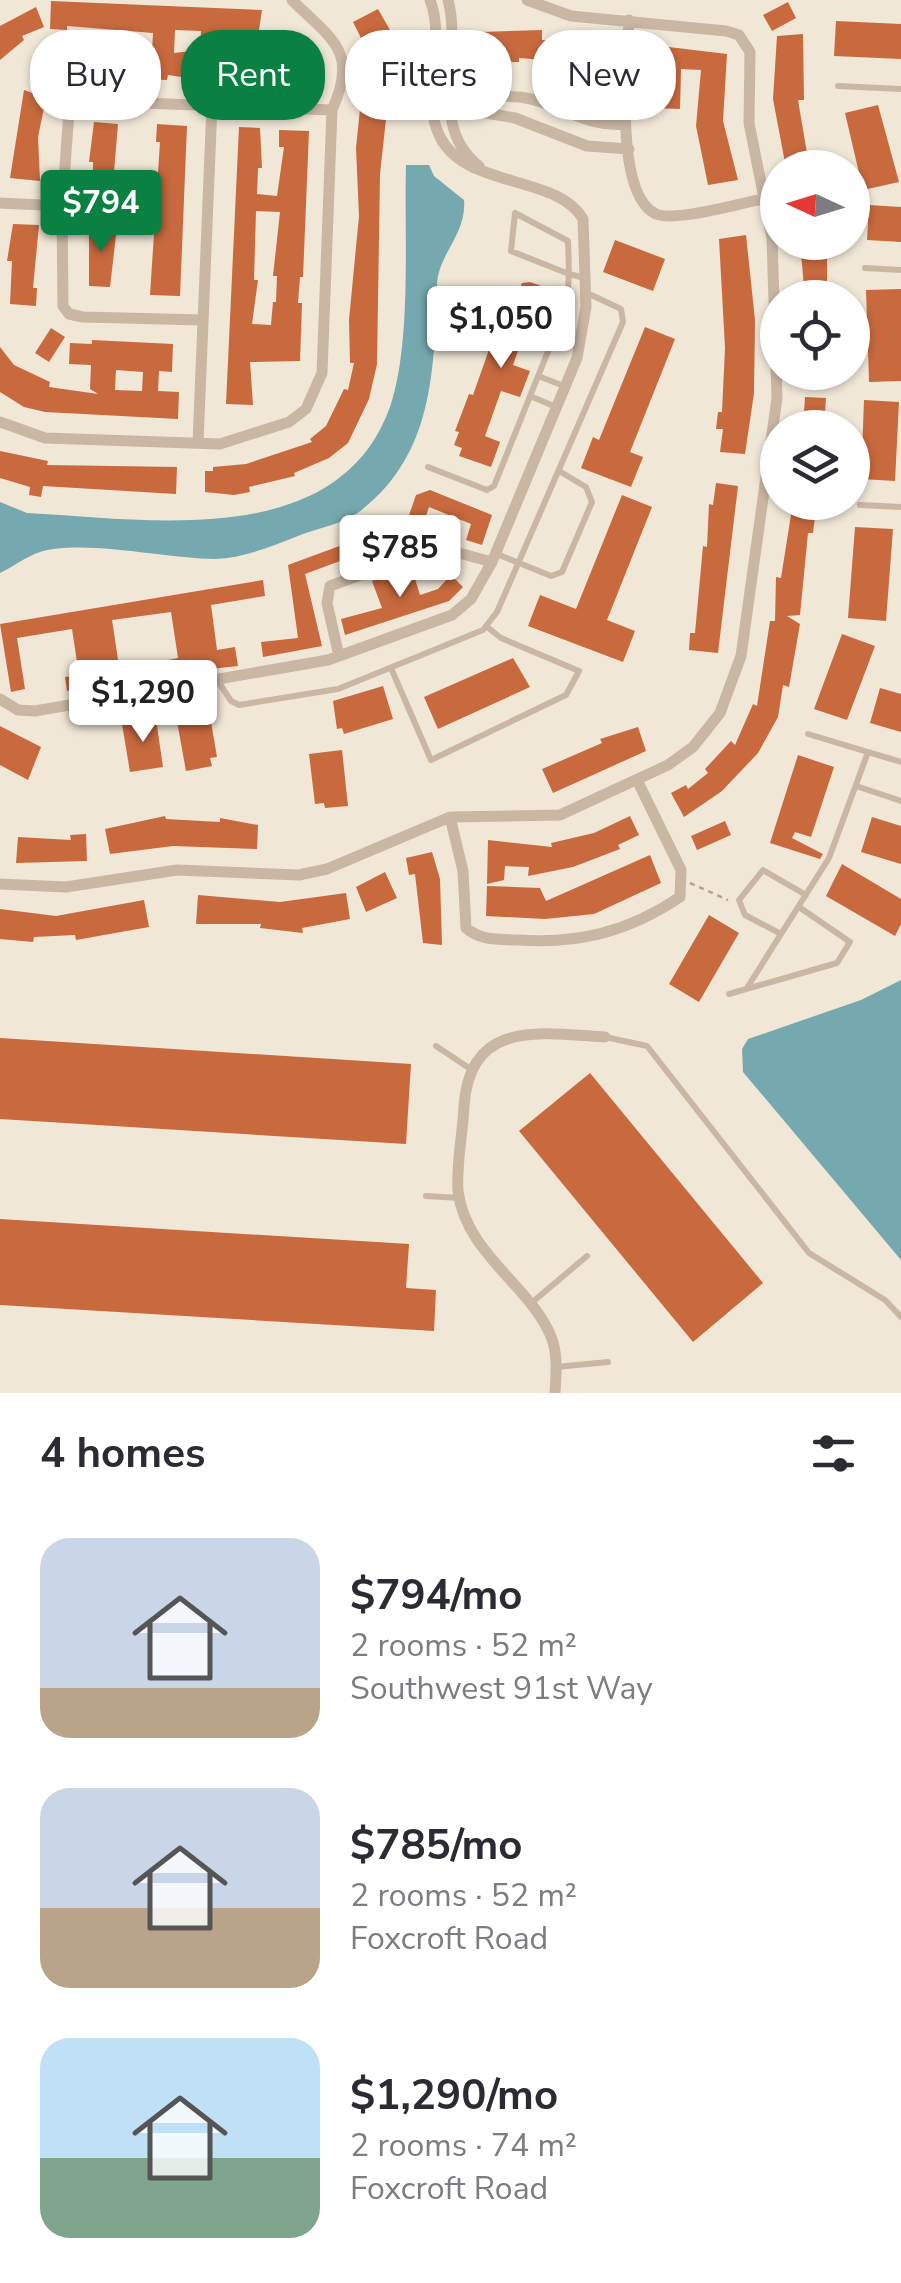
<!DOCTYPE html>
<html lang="en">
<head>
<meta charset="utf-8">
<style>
  body { margin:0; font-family:"Nunito Sans",sans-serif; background:#f2f2f3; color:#2b2b33; height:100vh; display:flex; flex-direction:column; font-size:38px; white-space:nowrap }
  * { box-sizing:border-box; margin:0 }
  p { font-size:32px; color:#7c7c81 }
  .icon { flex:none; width:55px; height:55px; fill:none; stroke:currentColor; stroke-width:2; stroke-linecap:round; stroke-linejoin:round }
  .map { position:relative; height:1393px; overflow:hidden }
  .side { display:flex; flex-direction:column; background:#fff; flex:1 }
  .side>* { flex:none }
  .hud { position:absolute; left:30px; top:30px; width:842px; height:90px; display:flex; gap:20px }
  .needle { width:65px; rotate:274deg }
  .controls { position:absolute; left:760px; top:150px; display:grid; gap:20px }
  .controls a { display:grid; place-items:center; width:110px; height:110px; border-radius:50%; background:#fff; box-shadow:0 2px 8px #0004; font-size:50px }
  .price { position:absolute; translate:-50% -85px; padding:0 22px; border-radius:10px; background:#fff; color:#222; font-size:32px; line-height:65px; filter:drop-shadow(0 2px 5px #0008) }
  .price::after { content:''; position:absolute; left:50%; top:60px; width:30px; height:22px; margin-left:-15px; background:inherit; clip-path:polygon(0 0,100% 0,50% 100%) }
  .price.selected { background:#0b8043; color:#fff }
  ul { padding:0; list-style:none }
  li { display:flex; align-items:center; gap:30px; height:250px; padding:0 40px }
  li span { display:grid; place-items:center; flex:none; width:280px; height:200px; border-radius:30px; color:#555 }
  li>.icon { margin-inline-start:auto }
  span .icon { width:120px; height:120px; fill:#fffc; stroke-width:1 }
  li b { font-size:42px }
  h2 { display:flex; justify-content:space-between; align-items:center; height:120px; padding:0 40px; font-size:42px }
  .chip { padding:0 35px; border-radius:40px; background:#fff; box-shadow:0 2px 8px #0004; font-size:35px; line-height:90px }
  .chip.selected { background:#0b8043; color:#fff }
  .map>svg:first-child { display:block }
  .water { fill:#76a9af }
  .building { fill:#c8693e; fill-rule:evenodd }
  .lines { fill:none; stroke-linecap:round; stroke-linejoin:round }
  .path { stroke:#b5a18e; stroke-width:2.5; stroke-dasharray:5 5; stroke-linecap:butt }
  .service { stroke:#c9b7a3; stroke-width:6 }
  .minor { stroke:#c9b7a3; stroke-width:11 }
</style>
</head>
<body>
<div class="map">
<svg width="901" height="1393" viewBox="0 0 901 1393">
  <rect width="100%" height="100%" fill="#f1e7d7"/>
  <path class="water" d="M406 165H429L434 176 464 200C467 234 438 254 437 285 434 370 434 455 359 512 344 523 320 528 303 534 275 545 245 558 215 559 166 559 85 539 40 552 27 556 13 567 0 573V502L27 513C148 519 338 552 390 407 412 343 404 234 406 165Z
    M901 980V1260L743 1072 742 1049 748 1039 861 1000Z"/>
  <path class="building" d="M51 1 262 10 255 56 281 57 282 53 318 59 317 86 215 82 168 75 167 80 89 77 63 81 59 51 101 50V45L126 41V51L152 52 153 33 67 26V30L50 29ZM175 30 201 31 200 50 174 53Z
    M788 2 796 18 772 31 763 15Z
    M36 7 44 27 22 36 24 40 0 60V26Z
    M378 9 394 37 398 83 372 82 373 59 365 36 361 38 353 22Z
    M836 21 901 24V59L834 56Z
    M542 30V40L608 43 607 65 519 58V62L480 63 481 32Z
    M803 34 804 100H798L809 165 786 168 773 99 777 36Z
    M652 45 727 54 723 121 738 180 708 185 696 126 701 70 681 69 680 109 652 108Z
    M24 90 46 98 38 137 40 181 10 178Z
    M878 105 899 182 863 190 845 113Z
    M360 109 387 110 380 174 377 364 369 399 348 443 329 458 294 473 295 476 249 487 250 492 234 495 205 492V471H213V467L246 464 312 442 310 439 326 426 344 389 348 390 354 363H350L349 320 359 216 356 148Z
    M94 122 118 124 113 184H93V162H89Z
    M157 124 187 126 180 296 150 295 160 142H156Z
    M239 127 260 128 262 168H258L257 194 277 196 284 147H279V130L309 131 303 277H300L298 303H302L300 361 250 362 253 405 226 404ZM256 211 280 212 273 276H277L276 302H273L271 325 252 324 258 280H254Z
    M869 205 901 207V242L867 240Z
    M13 224 39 225 33 288H37L36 306 10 304 12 261H7Z
    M89 226 117 227 110 287 89 286Z
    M746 235 755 320 754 393 745 454 720 452 723 429H716L718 412H722L725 348 719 239Z
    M615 240 665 259 653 291 603 272Z
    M800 242H827V298H805Z
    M530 282 561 293 559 305 554 319 532 311 513 365 530 371 520 397 501 391 485 436 500 442 491 467 459 456 462 448 454 445 459 432 455 431 469 394 473 395 509 293 517 296 522 283Z
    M901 289V381L869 382 866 290Z
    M645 327 675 339 630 452 643 457 631 487 581 468 593 437 599 440Z
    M51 328 65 337 49 362 35 353Z
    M92 340 173 344 172 372 159 371 158 391 179 392 178 419 45 412 24 407 0 392V347L14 365 50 382 49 387 98 394 90 389 91 365 69 364 70 343 92 344ZM116 370 143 372 142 391 115 390Z
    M805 397 826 398 824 428H803Z
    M864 400 899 402 895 481 861 479Z
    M0 451 48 461 47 465 177 467 176 494 43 486 41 497 29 495 30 487 0 478Z
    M716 483 738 486 718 653 689 650 690 633H695L703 546 707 547 709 504 713 505Z
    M430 490 492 515 482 545 466 540 471 524 429 507 421 531 305 574 322 646 263 657 261 642 298 638 288 565 407 521 416 495Z
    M622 495 652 507 607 620 635 631 623 662 528 626 540 595 576 609Z
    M793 502H813L815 516 813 533H808L800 615 787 616 800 624 789 687 783 685 778 717 758 753 722 791 684 817 671 793 686 785 688 789 708 773 705 769 731 741 735 745 753 704 757 706 770 621H775L776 577 781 578Z
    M855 527 893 529 886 621 848 618Z
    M411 566 420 595 438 589 451 575 463 587 449 601 345 635 341 619 382 608 372 581Z
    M263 580 265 596 211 605 217 650 235 647 238 666 165 674 163 661 178 658 171 612 112 620 119 666 136 665 138 681 67 691 65 677 79 675 72 629 17 638 25 689 11 692 0 624Z
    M842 634 875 646 847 720 814 709Z
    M513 658 530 687 438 729 424 697Z
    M383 686 393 719 344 734 342 728 337 729 333 701Z
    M880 688 901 694V732L870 723Z
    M209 710 217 757 210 758 212 766 186 771 176 716Z
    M156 719 163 767 130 772 122 724Z
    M0 726 41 747 28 780 0 765Z
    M638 727 646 751 553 793 542 769 602 743 600 739Z
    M342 750 348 806 325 808 324 803 315 804 309 754Z
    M798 755 834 767 811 837 795 832 792 838 823 854 820 859 770 843Z
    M165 816 166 819 220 822V818L258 825 257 849 173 846 110 854 105 829Z
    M630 816 639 835 618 845 620 849 573 867 528 876 529 867 505 866 504 880 487 884 488 840 552 847 551 843 594 833Z
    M872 817 901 826V864L861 852Z
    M725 821 731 835 697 850 691 836Z
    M86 834 87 861 16 863 18 837 71 840 70 835Z
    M432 852 440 879 442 945 423 943 415 874 409 875 406 858Z
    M650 855 661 883 594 914 545 919 486 916 487 886 540 888 546 901Z
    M842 864 901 899V924L895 936 826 896Z
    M385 872 397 898 366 912 356 887Z
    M346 893 350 919 302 928 303 933 260 928 261 924H196L198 895 280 902Z
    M144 900 149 927 76 940 75 935 34 937 33 942 0 939V909L56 916Z
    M709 915 739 933 699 1002 669 984Z
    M0 1038 411 1064 406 1144 0 1119Z
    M590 1073 763 1283 693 1342 519 1131Z
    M0 1219 409 1244 406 1288 436 1290 434 1331 0 1305Z"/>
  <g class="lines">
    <path class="path" d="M690 883 728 900"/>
    <path class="service" d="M838 86 901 89
      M865 268 901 270
      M538 376 564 386
      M530 396 556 407
      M428 467 487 490 494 486 565 309C570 286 569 263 568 241L515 213 511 251 569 274 585 278
      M860 505 901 507
      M497 554 551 576 562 572 592 502 586 487 559 471
      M391 668 431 760 566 695 579 671 501 638 486 626
      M218 681 231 701 239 705 338 689 483 630 497 612 623 322 621 309 585 292
      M808 734 901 762
      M856 786 901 801
      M781 934 745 915 739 900 763 870 806 895
      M747 988 829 858 868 752
      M729 994 837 963 850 942 799 907
      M605 1037 647 1046 809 1253 885 1300 901 1317
      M436 1046 472 1070
      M426 1196 460 1198
      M529 1305 587 1256
      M556 1367 608 1362"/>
    <path class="minor" d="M448 0C463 55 427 126 479 166
      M629 20C627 60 613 194 656 214 676 222 740 203 764 199
      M452 83C468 100 498 95 520 97 558 102 585 128 625 124
      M434 104 515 118 587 146 629 149
      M0 203 62 206
      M202 320 83 317 69 314 63 306 62 206 69 112 77 102 88 101 332 110
      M0 422 45 438 220 444 289 422 306 409 322 373 332 110C359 51 332 40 292 0
      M198 443 212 105
      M339 656 327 603 330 586 437 547 492 562
      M0 699 18 710 35 711 328 660 452 615 471 599 492 562 577 358 586 307 583 219C557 174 466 189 440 137 419 95 447 43 430 0
      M450 817 463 871 466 928C481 941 499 939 518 940 579 944 628 932 680 897L681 870 637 780
      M0 884 66 887 177 870 299 875 327 869 450 817 560 815 668 765 693 747 720 713 741 656 777 398 772 238 749 123 750 52 739 35 726 31 571 16 527 0
      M555 1393C556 1376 558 1356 552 1339 532 1286 466 1255 458 1191 456 1164 463 1133 464 1106 470 1019 541 1033 605 1037"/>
  </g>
</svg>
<div class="controls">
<a><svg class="needle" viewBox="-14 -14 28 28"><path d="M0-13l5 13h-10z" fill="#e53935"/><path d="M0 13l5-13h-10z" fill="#7c7c81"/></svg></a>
<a><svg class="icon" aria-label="locate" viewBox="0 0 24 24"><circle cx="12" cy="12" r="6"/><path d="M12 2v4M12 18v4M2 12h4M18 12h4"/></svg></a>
<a><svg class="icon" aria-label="layers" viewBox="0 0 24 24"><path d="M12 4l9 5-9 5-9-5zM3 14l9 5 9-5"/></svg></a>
</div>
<b class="price selected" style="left:101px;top:255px">$794</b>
<b class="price" style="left:501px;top:371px">$1,050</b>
<b class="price" style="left:400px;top:600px">$785</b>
<b class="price" style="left:143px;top:745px">$1,290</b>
<div class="hud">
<a class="chip">Buy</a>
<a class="chip selected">Rent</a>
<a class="chip">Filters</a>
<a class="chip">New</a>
</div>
</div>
<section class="side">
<h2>4 homes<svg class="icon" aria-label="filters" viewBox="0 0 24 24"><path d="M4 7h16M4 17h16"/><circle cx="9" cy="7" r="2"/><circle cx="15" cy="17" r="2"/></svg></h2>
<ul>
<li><span style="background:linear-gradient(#c9d6e8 75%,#b9a48a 0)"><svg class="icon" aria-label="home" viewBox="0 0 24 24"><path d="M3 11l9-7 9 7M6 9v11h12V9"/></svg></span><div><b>$794/mo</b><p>2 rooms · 52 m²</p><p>Southwest 91st Way</p></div></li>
<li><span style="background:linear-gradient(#c9d6e8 60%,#b9a48a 0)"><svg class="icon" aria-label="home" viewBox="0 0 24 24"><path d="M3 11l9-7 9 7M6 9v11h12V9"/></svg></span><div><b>$785/mo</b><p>2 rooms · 52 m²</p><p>Foxcroft Road</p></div></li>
<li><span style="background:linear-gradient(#bfe0f5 60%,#7fa58c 0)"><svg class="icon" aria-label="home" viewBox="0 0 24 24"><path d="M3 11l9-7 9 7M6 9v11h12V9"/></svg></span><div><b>$1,290/mo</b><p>2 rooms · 74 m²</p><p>Foxcroft Road</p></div></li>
</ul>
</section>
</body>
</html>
